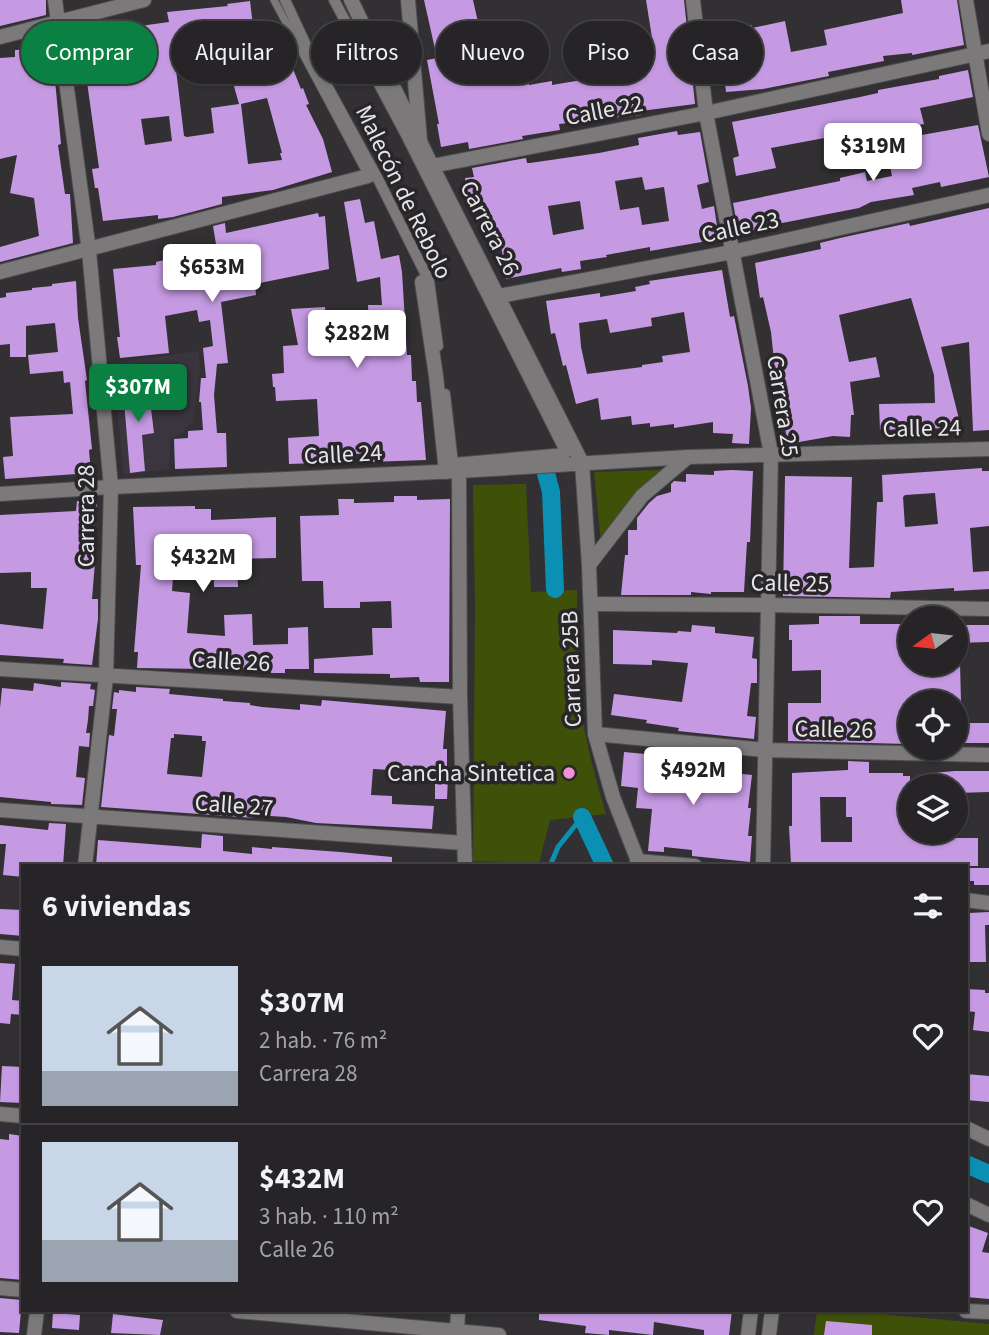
<!DOCTYPE html>
<html lang="es">
<head>
<meta charset="utf-8">
<style>
  body { margin:0; font-family:"Source Sans 3",sans-serif; background:#2e2c2e; color:#f1f3f6; height:100vh; display:flex; flex-direction:column; font-size:26px; white-space:nowrap }
  * { box-sizing:border-box; margin:0 }
  p { font-size:23px; color:#a4a4a7 }
  .icon { flex:none; width:38px; height:38px; fill:none; stroke:currentColor; stroke-width:2; stroke-linecap:round; stroke-linejoin:round }
  .map { position:relative; flex:1; overflow:hidden }
  .details { position:absolute; left:21px; top:864px; width:947px; height:448px; display:flex; flex-direction:column; background:#262426; border-radius:0px; box-shadow:0 2px 5px #0004,0 0 0 2px #424143 }
  .details>* { flex:none }
  .top-card { position:absolute; left:21px; top:21px; width:948px; height:63px; display:flex; gap:14px }
  .needle { width:46px; rotate:255deg }
  .fabs { position:absolute; left:898px; top:606px; display:grid; gap:14px }
  .fabs a { display:grid; place-items:center; width:70px; height:70px; border-radius:50%; background:#262426; box-shadow:0 2px 5px #0004,0 0 0 2px #424143; font-size:35px }
  .price { position:absolute; translate:-50% -60px; padding:0 16px; border-radius:7px; background:#fff; color:#222; font-size:23px; line-height:46px; filter:drop-shadow(0 2px 4px #0008) }
  .price::after { content:''; position:absolute; left:50%; top:42px; width:21px; height:16px; margin-left:-10px; background:inherit; clip-path:polygon(0 0,100% 0,50% 100%) }
  .price.active { background:#0b8043; color:#fff }
  ul { padding:0; list-style:none }
  li { display:flex; align-items:center; gap:21px; height:175px; padding:0 21px }
  li+li { border-top:2px solid #424143 }
  li span { display:grid; place-items:center; flex:none; width:196px; height:140px; border-radius:0px; color:#555 }
  li>.icon { margin-inline-start:auto }
  span .icon { width:84px; height:84px; fill:#fffc; stroke-width:1 }
  li b { font-size:30px }
  h2 { display:flex; justify-content:space-between; align-items:center; height:84px; padding:0 21px; font-size:30px }
  .tag { padding:0 24px; border-radius:32px; background:#262426; box-shadow:0 2px 5px #0004,0 0 0 2px #424143; font-size:24px; line-height:63px }
  .tag.active { background:#0b8043; color:#fff }
  .map>svg:first-child { display:block }
  .built { fill:#3a353e }
  .green { fill:#3f5009 }
  .lines { fill:none; stroke-linecap:round; stroke-linejoin:round }
  .stream { stroke:#0b90b3; stroke-width:5 }
  .canal { stroke:#0b90b3; stroke-width:18 }
  .building { fill:#c59ae3; fill-rule:evenodd }
  .service-casing { stroke:#4f4d50; stroke-width:9 }
  .pedestrian-casing { stroke:#4f4d50; stroke-width:12 }
  .minor-casing { stroke:#4f4d50; stroke-width:16 }
  .tertiary-casing { stroke:#4f4d50; stroke-width:16 }
  .service { stroke:#7b7979; stroke-width:7 }
  .pedestrian { stroke:#7b7979; stroke-width:10 }
  .minor { stroke:#7b7979; stroke-width:14 }
  .tertiary { stroke:#7b7979; stroke-width:14 }
  .poi-dot { fill:#f391d6; stroke:#282629; stroke-width:2.5 }
  .labels { text-anchor:middle; stroke-width:7; stroke-linejoin:round; paint-order:stroke }
  .street-label { font-size:24px; fill:#e6e5e7; stroke:#282629 }
  .poi-label { font-size:24px; fill:#e6e5e7; stroke:#282629; text-anchor:end }
</style>
</head>
<body>
<div class="map">
<svg width="989" height="1335" viewBox="0 0 989 1335">
  <rect width="100%" height="100%" fill="#323033"/>
  <path class="built" d="M199 351 200 369 193 421 183 432 171 439 169 469 124 475 112 363Z"/>
  <path class="green" d="M660 470 636 493 601 543 594 472Z
    M526 484 531 592 577 590C577 622 577 655 579 687 582 731 594 773 606 814L550 820 539 863 473 861 475 605 473 485Z
    M817 1311H849L989 1324V1335H814Z"/>
  <g class="lines">
    <path class="stream" d="M550 866 558 847 582 817"/>
    <path class="canal" d="M542 458 551 492 555 589
      M582 817 605 866
      M966 1164 989 1174"/>
  </g>
  <path class="building" d="M0 0H46V15L0 26Z
    M424 0H473L478 22 473 23 479 51 520 43 529 85 552 81V85L582 80 579 64 605 60 611 86 637 82 631 47 653 44 646 0H684L695 104 641 111V115L619 118V117L559 124 560 130 522 136 523 139 469 149 468 142 441 147 437 124H439L427 60 437 58Z
    M901 0H957L964 45 912 55V53L883 56 884 61 828 72 829 76 763 89 726 92 719 28 752 25V28L785 21 791 52 827 45 824 30 903 13Z
    M250 1 255 43 279 37 290 70 293 69 301 89 303 88 309 104 306 105 323 139 332 172 273 190 222 197V204L173 217 158 219V215L103 221 98 188H95L92 169 99 168 81 39 112 35 111 30 169 22 167 12 228 6 227 4ZM205 58 206 73 230 72 239 104 211 108 214 133 187 137 184 136 175 61ZM267 98 282 153H280L282 160 248 164 241 104ZM169 116 172 141 145 145 141 119Z
    M598 22 600 35 578 38 576 25Z
    M52 48 61 144 58 145 65 194H70L73 243 0 262V247L39 236 34 198 10 193 17 155 0 159V58L15 57V50Z
    M968 70 973 97 920 108 924 124 881 132 884 145 871 148 869 138 837 144 835 136 771 148 776 168 736 176 733 158 739 156 732 122 860 97 878 93V90L939 79V76Z
    M978 125 989 177 941 187 940 182 912 188 914 195 871 202 859 208 772 225 773 229 739 235 733 203 840 181V178L865 172 867 181 892 176 890 166 921 159 916 136Z
    M677 131 678 135 700 132 709 182 697 185 702 209 714 206 719 239 650 251V247L606 255 607 257 580 261 581 269 562 272 561 268 506 279 501 245 489 247 485 223 478 224 475 206 469 207 465 178 474 177 472 168 526 158 527 163H530L599 153 639 145 638 138ZM642 177 645 190 664 187 669 221 642 225 639 207 620 210 615 181ZM580 201 584 229 553 235 548 206Z
    M360 199 365 223 374 221 381 259 399 255 402 272 407 355H411L412 381H416L417 402H421L426 460 369 462V453L343 455V462L289 464 288 438 319 436 317 399 276 401 275 387H273L272 374 284 373 283 346 298 345 291 309 325 307 327 341 365 340V336H369L368 305H382L380 277 357 282 344 202Z
    M989 208V430L973 431 969 342 941 347 961 427 927 429V433L907 434V429L880 430 879 404 935 403 934 375 911 298 839 315 849 362 876 357 880 377 850 382 854 415H851L850 437 833 436 788 444 776 380 771 332 763 297 760 298 755 263 821 249 820 243 840 238 909 223 910 226Z
    M318 213 319 217 325 216 329 269 255 284 256 295 221 302 228 363 217 364 214 395 217 433H226L227 467 175 469 174 439 188 438V431L203 430 201 402H199L201 378H206L203 348 213 346 210 320 199 322 197 310 165 316 169 353 120 358 117 337H120L113 269 156 265V262L201 251 200 247 216 244 213 226 225 223 226 233Z
    M722 270 730 317 734 316 748 386 751 408 749 444 732 443 733 434 713 433V422L674 428V424L650 427V423L632 425 631 416 601 420 598 398 576 404 566 365 563 366 555 333 551 334 546 301 600 293V297L636 291 635 287 650 284 649 281ZM684 312 690 352 662 356 663 362 642 365V367L587 374 581 347 579 323 607 319 610 333 652 326 651 318Z
    M76 281 78 318 87 380 85 381 92 449 89 450 91 473 5 479 3 457 13 456 10 417 73 414 70 382 64 383 63 371 30 374 28 355 58 352 55 323 26 326V357H10V344L0 345V298L6 297V293L32 290V288L52 286V284Z
    M148 384 154 433 142 435 145 471 130 473 124 401H127L125 386Z
    M982 468V471H989V526L970 528 973 572 989 571V589L954 591V588L891 592 890 598 783 596 785 476 852 477 849 568 874 567 877 502H883L882 475ZM935 493 938 524 905 527 903 497 905 495Z
    M732 470 753 471 750 542H747L744 592H711V594L691 592V595H621L625 555H628V530H637V518L649 503 657 496 671 492V484L674 481 686 482V474L714 475V471Z
    M394 496H417V500L450 499 449 682H420L419 677 390 678V674L314 673V659L373 655 372 628H392L391 601 360 602V608H324L323 581H302L300 516 339 515 338 499H354V503L394 502Z
    M77 501 97 503 93 538H97L92 599H98V619L92 665 63 663 64 659 0 655V624L43 629 47 588H31V572L0 573V515L76 511Z
    M195 506V509H211V520L276 517V558L237 559 238 587H214L213 553 189 554V545H163L164 577 173 578 172 591 190 593 187 633 225 636 224 615 252 614 253 645 288 644V628L308 627 309 669H285V673H271V670L137 668 138 652H134L141 565H136L133 507Z
    M819 616H860V624H910V663H960L961 702H909V744L788 741V703H821V670L792 671V640H789V625L819 624Z
    M692 625 715 627V633L754 637 752 658 757 659V683H751L747 716 756 717 754 739 678 731 679 728 646 723 647 720 611 715 614 694 682 702 688 663 652 660V665L613 664V630L677 633 678 631 691 632Z
    M956 625H989V642L956 643Z
    M61 682 91 684 90 689 95 690 93 706H89L88 720 86 733H90L89 747 79 746 76 777 85 778 82 805 51 804V802L0 797V708L2 688 33 691 34 683 61 687Z
    M136 687 170 689 169 694 223 699V701L250 703V705L262 707 300 710V704L321 706 322 700 446 711 443 749H447V773L373 769 371 795 392 796V804L434 806 432 829 316 823 286 817 255 815V818L101 807 109 735 114 736 117 709H112L114 692 119 693V690L136 692ZM174 734 202 736V741H206L202 777 167 774 171 738H174Z
    M956 723H989V743H956Z
    M624 752 645 754 644 759 697 765 696 767 704 768V770L752 775 748 808H751L748 836H752L750 862 692 856V850L664 847V852L648 851 652 809 636 808 638 788 621 786Z
    M848 761 869 762V773H903V776H910V832H950V838H978V866L791 864 789 826H792V773L848 770ZM820 797H846V817H852V842H821Z
    M955 771H989V792L956 793V786H932V773Z
    M435 779H448L447 799H435Z
    M49 823 66 824 63 866H23V877L3 875 6 844H0V825L48 830Z
    M202 834 223 836V851L252 854V847L272 849V847L340 852 392 857V866H96L98 840 201 848Z
    M966 868H989V885H974V881H966Z
    M0 909 23 910V936L0 934Z
    M989 912V925H985L986 962H967V940H970L969 913Z
    M0 963 15 964 12 1000 23 1001V1015L11 1014 10 1024 0 1023Z
    M966 989 985 990V993H989V1032L973 1030 975 1012 966 1011Z
    M2 1066 23 1067V1103L0 1102Z
    M966 1074 989 1076V1102L966 1100Z
    M9 1134 23 1136V1280L0 1278V1139L9 1140Z
    M966 1225 988 1233 982 1252 989 1253V1299L966 1297Z
    M0 1298 22 1300 19 1333 0 1332Z
    M53 1311H67V1314L80 1315 79 1330 52 1328Z
    M539 1311H732L729 1335H704V1330L654 1322 653 1335 609 1330V1335L585 1333 586 1326 539 1320Z
    M113 1314 163 1320 160 1335 111 1333Z
    M826 1321 872 1325V1335H824Z"/>
  <g class="lines">
    <g class="service-casing">
      <path id="service" d="M274 0 368 176"/>
    </g>
    <g class="pedestrian-casing">
      <path id="pedestrian" d="M285 0 314 62 379 181 429 281 438 346
        M334 0 407 137 566 453 453 463 445 394"/>
    </g>
    <g class="minor-casing">
      <path id="minor" d="M408 0 420 140
        M693 0 706 113 771 454 763 866
        M966 0 989 134
        M0 37 144 0
        M369 40 411 32
        M432 166 706 113 989 51
        M0 272 368 176
        M422 282 436 376 446 472
        M499 296 732 252 989 195
        M459 471 460 697 465 866
        M0 494 111 487
        M589 565 642 496 688 457
        M591 604 768 605 989 609
        M0 669 460 697
        M595 734 765 750 989 755
        M0 810 464 843
        M637 861 695 866
        M966 900 989 903
        M0 947 23 949
        M0 1114 23 1116
        M966 1204 989 1215
        M0 1288 23 1290
        M237 1311 499 1335
        M966 1311 989 1312
        M457 1335 458 1311
        M748 1335 751 1311
        M769 1335 772 1311"/>
    </g>
    <g class="tertiary-casing">
      <path id="tertiary" d="M55 0 89 251 111 487 106 677 85 866
        M351 0 432 166 582 463 589 565 595 734 613 797 640 866
        M111 487 459 471 688 457 989 449
        M966 1128 989 1139
        M34 1335 37 1311"/>
    </g>
    <use href="#service" class="service"/>
    <use href="#pedestrian" class="pedestrian"/>
    <use href="#minor" class="minor"/>
    <use href="#tertiary" class="tertiary"/>
  </g>
  <circle class="poi-dot" cx="569" cy="773" r="7"/>
  <g class="labels">
    <g class="street-label">
      <text transform="translate(604 110) rotate(-11)" y="8">Calle 22</text>
      <text transform="translate(404 192) rotate(64)" y="8">Malecón de Rebolo</text>
      <text transform="translate(740 227) rotate(-12)" y="8">Calle 23</text>
      <text transform="translate(490 228) rotate(63)" y="8">Carrera 26</text>
      <text transform="translate(783 406) rotate(81)" y="8">Carrera 25</text>
      <text transform="translate(922 428) rotate(-1)" y="8">Calle 24</text>
      <text transform="translate(343 454) rotate(-3)" y="8">Calle 24</text>
      <text transform="translate(86 516) rotate(-90)" y="8">Carrera 28</text>
      <text transform="translate(790 583) rotate(1)" y="8">Calle 25</text>
      <text transform="translate(231 661) rotate(3)" y="8">Calle 26</text>
      <text transform="translate(571 669) rotate(-92)" y="8">Carrera 25B</text>
      <text transform="translate(834 729) rotate(1)" y="8">Calle 26</text>
      <text transform="translate(234 805) rotate(4)" y="8">Calle 27</text>
    </g>
    <g class="poi-label">
      <text x="555" y="781">Cancha Sintetica</text>
    </g>
  </g>
</svg>
<div class="fabs">
<a><svg class="needle" viewBox="-14 -14 28 28"><path d="M0-13l5 13h-10z" fill="#e53935"/><path d="M0 13l5-13h-10z" fill="#a4a4a7"/></svg></a>
<a><svg class="icon" aria-label="locate" viewBox="0 0 24 24"><circle cx="12" cy="12" r="6"/><path d="M12 2v4M12 18v4M2 12h4M18 12h4"/></svg></a>
<a><svg class="icon" aria-label="layers" viewBox="0 0 24 24"><path d="M12 4l9 5-9 5-9-5zM3 14l9 5 9-5"/></svg></a>
</div>
<b class="price" style="left:873px;top:183px">$319M</b>
<b class="price" style="left:212px;top:304px">$653M</b>
<b class="price" style="left:357px;top:370px">$282M</b>
<b class="price active" style="left:138px;top:424px">$307M</b>
<b class="price" style="left:203px;top:594px">$432M</b>
<b class="price" style="left:693px;top:807px">$492M</b>
<div class="top-card">
<a class="tag active">Comprar</a>
<a class="tag">Alquilar</a>
<a class="tag">Filtros</a>
<a class="tag">Nuevo</a>
<a class="tag">Piso</a>
<a class="tag">Casa</a>
</div>
<section class="details">
<h2>6 viviendas<svg class="icon" aria-label="filters" viewBox="0 0 24 24"><path d="M4 7h16M4 17h16"/><circle cx="9" cy="7" r="2"/><circle cx="15" cy="17" r="2"/></svg></h2>
<ul>
<li><span style="background:linear-gradient(#c9d6e8 75%,#9aa5b1 0)"><svg class="icon" aria-label="home" viewBox="0 0 24 24"><path d="M3 11l9-7 9 7M6 9v11h12V9"/></svg></span><div><b>$307M</b><p>2 hab. · 76 m²</p><p>Carrera 28</p></div><svg class="icon" aria-label="heart" viewBox="0 0 24 24"><path d="M12 20l-8-8c-3-5 5-10 8-4 3-6 11-1 8 4z"/></svg></li>
<li><span style="background:linear-gradient(#c9d6e8 70%,#9aa5b1 0)"><svg class="icon" aria-label="home" viewBox="0 0 24 24"><path d="M3 11l9-7 9 7M6 9v11h12V9"/></svg></span><div><b>$432M</b><p>3 hab. · 110 m²</p><p>Calle 26</p></div><svg class="icon" aria-label="heart" viewBox="0 0 24 24"><path d="M12 20l-8-8c-3-5 5-10 8-4 3-6 11-1 8 4z"/></svg></li>
</ul>
</section>
</div>
</body>
</html>
